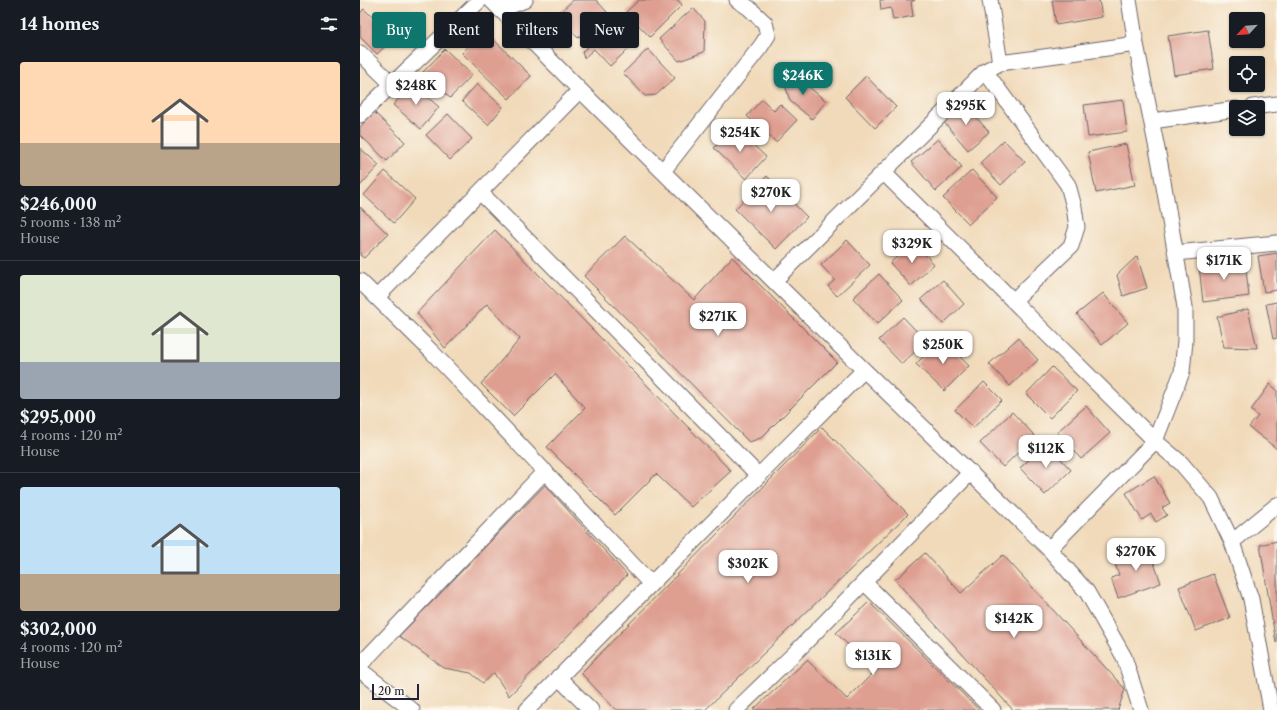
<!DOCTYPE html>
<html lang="en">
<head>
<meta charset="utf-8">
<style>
  body { margin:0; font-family:"Libre Caslon Text",serif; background:#20242c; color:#f1f3f6; height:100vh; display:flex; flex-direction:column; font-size:15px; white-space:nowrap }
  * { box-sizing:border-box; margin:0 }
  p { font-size:13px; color:#9ea1a6 }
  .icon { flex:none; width:22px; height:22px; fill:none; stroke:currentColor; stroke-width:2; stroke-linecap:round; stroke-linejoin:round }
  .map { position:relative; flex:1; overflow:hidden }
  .panel { display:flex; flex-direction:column; background:#171b24; width:360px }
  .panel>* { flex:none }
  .banner { position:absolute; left:12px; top:12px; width:380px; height:36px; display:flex; gap:8px }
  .needle { width:26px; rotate:244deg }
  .tools { position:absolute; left:869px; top:12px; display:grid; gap:8px }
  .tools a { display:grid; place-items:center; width:36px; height:36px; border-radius:4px; background:#171b24; box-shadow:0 1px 3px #0004; font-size:20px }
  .scale { position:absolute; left:12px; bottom:10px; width:47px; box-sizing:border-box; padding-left:4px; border:2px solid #22223b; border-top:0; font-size:11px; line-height:14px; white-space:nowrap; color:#22223b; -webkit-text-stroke:3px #fbf7ec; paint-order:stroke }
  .price { position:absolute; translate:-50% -34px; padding:0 9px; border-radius:8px; background:#fff; color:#222; font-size:13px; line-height:26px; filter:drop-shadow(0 1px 2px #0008) }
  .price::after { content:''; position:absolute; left:50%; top:24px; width:12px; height:9px; margin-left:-6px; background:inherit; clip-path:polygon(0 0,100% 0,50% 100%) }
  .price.selected { background:#0f766e; color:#fff }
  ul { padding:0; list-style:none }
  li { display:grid; align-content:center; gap:8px; height:212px; padding:0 20px }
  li+li { border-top:1px solid #363941 }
  li span { display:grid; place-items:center; height:124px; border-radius:4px; color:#555 }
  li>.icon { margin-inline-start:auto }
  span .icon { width:72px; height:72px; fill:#fffc; stroke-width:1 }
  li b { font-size:17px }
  h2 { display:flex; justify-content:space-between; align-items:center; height:48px; padding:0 20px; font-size:17px }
  .pill { padding:0 14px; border-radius:4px; background:#171b24; box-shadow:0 1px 3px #0004; font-size:14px; line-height:36px }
  .pill.selected { background:#0f766e; color:#fff }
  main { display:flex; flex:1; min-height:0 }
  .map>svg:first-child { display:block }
  .building { fill:#de9f91 }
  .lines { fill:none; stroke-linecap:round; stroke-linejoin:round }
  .minor-casing { stroke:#6a6267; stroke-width:17 }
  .minor { stroke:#fff; stroke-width:15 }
</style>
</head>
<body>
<main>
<section class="panel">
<h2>14 homes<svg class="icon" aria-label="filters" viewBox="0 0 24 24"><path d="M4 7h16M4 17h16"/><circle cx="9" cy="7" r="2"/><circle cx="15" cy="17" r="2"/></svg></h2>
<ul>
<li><span style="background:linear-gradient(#ffd9b3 65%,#b9a48a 0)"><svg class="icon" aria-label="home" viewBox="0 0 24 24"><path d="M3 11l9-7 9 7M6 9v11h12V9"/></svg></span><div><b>$246,000</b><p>5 rooms · 138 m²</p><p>House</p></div></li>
<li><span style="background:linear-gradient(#dfe7d0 70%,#9aa5b1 0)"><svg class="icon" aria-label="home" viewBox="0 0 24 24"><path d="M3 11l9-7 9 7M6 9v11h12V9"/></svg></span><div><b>$295,000</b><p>4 rooms · 120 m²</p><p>House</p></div></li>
<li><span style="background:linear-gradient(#bfe0f5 70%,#b9a48a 0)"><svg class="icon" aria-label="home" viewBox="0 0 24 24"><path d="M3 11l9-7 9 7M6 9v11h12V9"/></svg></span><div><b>$302,000</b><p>4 rooms · 120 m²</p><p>House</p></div></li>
</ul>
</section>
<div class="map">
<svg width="917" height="710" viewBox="0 0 917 710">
  <rect width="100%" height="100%" fill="#fbf7ec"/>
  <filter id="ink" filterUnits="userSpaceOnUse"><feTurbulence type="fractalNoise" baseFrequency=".025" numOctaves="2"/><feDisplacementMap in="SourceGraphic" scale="8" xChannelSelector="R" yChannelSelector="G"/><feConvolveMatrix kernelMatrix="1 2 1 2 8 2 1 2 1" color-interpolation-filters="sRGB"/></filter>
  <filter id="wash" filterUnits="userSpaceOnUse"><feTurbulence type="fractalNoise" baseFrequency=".012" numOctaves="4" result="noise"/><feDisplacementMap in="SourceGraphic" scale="16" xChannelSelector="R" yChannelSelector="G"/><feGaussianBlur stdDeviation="0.9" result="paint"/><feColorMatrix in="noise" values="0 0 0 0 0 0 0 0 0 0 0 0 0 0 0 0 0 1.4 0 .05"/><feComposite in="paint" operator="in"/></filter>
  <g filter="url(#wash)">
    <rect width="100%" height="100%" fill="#f1daba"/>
    <g id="blocks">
      <path class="building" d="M213 0H236L247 12 218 38 197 15Z
        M279 0H318L322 5 290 37 266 12Z
        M520 0H555L551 2 553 16 533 20 531 8 521 10Z
        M692 0H739L742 17 696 25Z
        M333 8 345 21 344 52 319 61 299 39Z
        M4 9 34 38 17 54 0 37V13Z
        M114 17 121 23 114 32 107 26Z
        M256 21 276 42 250 66 234 49 224 58 222 52Z
        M124 30 171 76 149 99 102 53Z
        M848 30 854 69 814 75 808 36Z
        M85 49 112 75 90 98 63 72Z
        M288 49 315 78 296 95 285 96 263 73Z
        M429 71 466 101 452 119 430 101 423 78Z
        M506 76 536 107 515 128 485 97Z
        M52 84 79 107 61 129 33 105Z
        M117 84 143 107 128 125 102 101Z
        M402 99 414 111 420 104 437 120 416 142 387 116Z
        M763 100 767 132 728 137 724 105Z
        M604 103 629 132 608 150 583 121Z
        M14 112 45 142 27 161 0 135V127Z
        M88 114 112 139 90 160 66 135Z
        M374 127 406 157 386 179 354 148Z
        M578 139 602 167 576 191 551 162Z
        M644 140 665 162 641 185 620 163Z
        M766 144 775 185 736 193 728 152Z
        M0 148 19 165 0 186Z
        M612 170 637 197 609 224 583 198Z
        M25 171 55 199 34 223 4 195Z
        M407 176 447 217 416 249 375 209Z
        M0 207 28 234 4 258 0 255Z
        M135 230 371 471 331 507 296 474 255 515 187 447 225 408 195 374 153 416 121 384 160 339 127 304 85 348 57 313Z
        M265 236 334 300 372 257 477 362 401 438 389 442 224 276Z
        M487 240 510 265 477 296 468 286 475 280 461 265Z
        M554 242 574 264 551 286 530 263Z
        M917 253V290L904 292 898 256Z
        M777 256 787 288 763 296 757 275Z
        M885 261 889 296 843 302 839 266Z
        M519 274 543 300 517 324 493 298Z
        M583 280 604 304 583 324 561 299Z
        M743 293 768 323 742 345 717 314Z
        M917 302V338L913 339 906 304Z
        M888 309 897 348 864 347 857 317Z
        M543 317 566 341 542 364 519 340Z
        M582 338 609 366 584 391 556 364Z
        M658 338 678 360 650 386 629 364Z
        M692 367 717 391 690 418 666 394Z
        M624 382 642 400 613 428 595 410Z
        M910 384 917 390V449L889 427 898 416 891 410Z
        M726 406 750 433 721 459 697 432Z
        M652 412 675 436 643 467 620 443Z
        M462 427 548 514 345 710H256L221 673Z
        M686 443 711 470 685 495 660 468Z
        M794 476 810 503 802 508 807 515 796 522 791 514 782 520 766 493Z
        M185 485 267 575 149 696 134 673 123 683 111 673 84 668 39 636Z
        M786 540 801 583 758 598 751 578 759 575 754 561 779 552 776 544Z
        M917 541V642L916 643 900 545Z
        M565 553 601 593 643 555 765 689 758 710H653L535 580Z
        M853 574 870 618 836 631 819 587Z
        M509 602 619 710H393L447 660 487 699 515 671 476 633Z"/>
    </g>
  </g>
  <g filter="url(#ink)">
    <use href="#blocks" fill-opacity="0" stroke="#6a6267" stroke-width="1"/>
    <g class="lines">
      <g class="minor-casing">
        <path id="minor" d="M131 0 220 90 504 370 689 549 727 592 764 657 781 710
          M630 0 640 63
          M140 10 165 0
          M0 53 32 84
          M625 71 708 185 714 207 717 227 711 246 653 301
          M893 107 917 104
          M0 115 120 0
          M792 121 876 109
          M303 171 401 46 408 35 405 23 389 8 377 0
          M523 172 795 441 821 463 851 498 872 542 891 599 911 710
          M120 192 399 476
          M816 253 917 243
          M0 281 72 352 291 584
          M414 281 625 71 640 63 776 44
          M17 297 220 90
          M872 542 917 505
          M689 549 795 441 822 372 825 341V307L800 164 776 44 769 0
          M504 582 633 710
          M0 665 185 471
          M0 670 52 710
          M198 677 231 710
          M167 710 291 584 504 370
          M376 710 437 651 611 472"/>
      </g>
      <use href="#minor" class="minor"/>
    </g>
  </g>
</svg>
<div class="tools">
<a><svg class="needle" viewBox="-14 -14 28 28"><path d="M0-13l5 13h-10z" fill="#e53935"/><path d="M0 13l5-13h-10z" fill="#9ea1a6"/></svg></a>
<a><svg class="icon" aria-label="locate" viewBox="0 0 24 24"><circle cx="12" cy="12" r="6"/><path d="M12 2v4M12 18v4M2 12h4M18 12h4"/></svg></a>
<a><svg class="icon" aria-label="layers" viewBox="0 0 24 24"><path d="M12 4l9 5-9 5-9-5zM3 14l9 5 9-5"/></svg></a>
</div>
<div class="scale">20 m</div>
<b class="price selected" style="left:443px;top:96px">$246K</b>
<b class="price" style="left:56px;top:106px">$248K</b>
<b class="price" style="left:606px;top:126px">$295K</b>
<b class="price" style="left:380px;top:153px">$254K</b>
<b class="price" style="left:411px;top:213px">$270K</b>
<b class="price" style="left:552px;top:264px">$329K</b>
<b class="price" style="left:864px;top:281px">$171K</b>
<b class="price" style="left:358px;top:337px">$271K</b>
<b class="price" style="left:583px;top:365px">$250K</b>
<b class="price" style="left:686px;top:469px">$112K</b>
<b class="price" style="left:776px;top:572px">$270K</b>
<b class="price" style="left:388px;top:584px">$302K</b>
<b class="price" style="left:654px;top:639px">$142K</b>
<b class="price" style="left:513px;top:676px">$131K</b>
<div class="banner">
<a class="pill selected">Buy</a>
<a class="pill">Rent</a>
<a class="pill">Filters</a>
<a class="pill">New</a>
</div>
</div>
</main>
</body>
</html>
